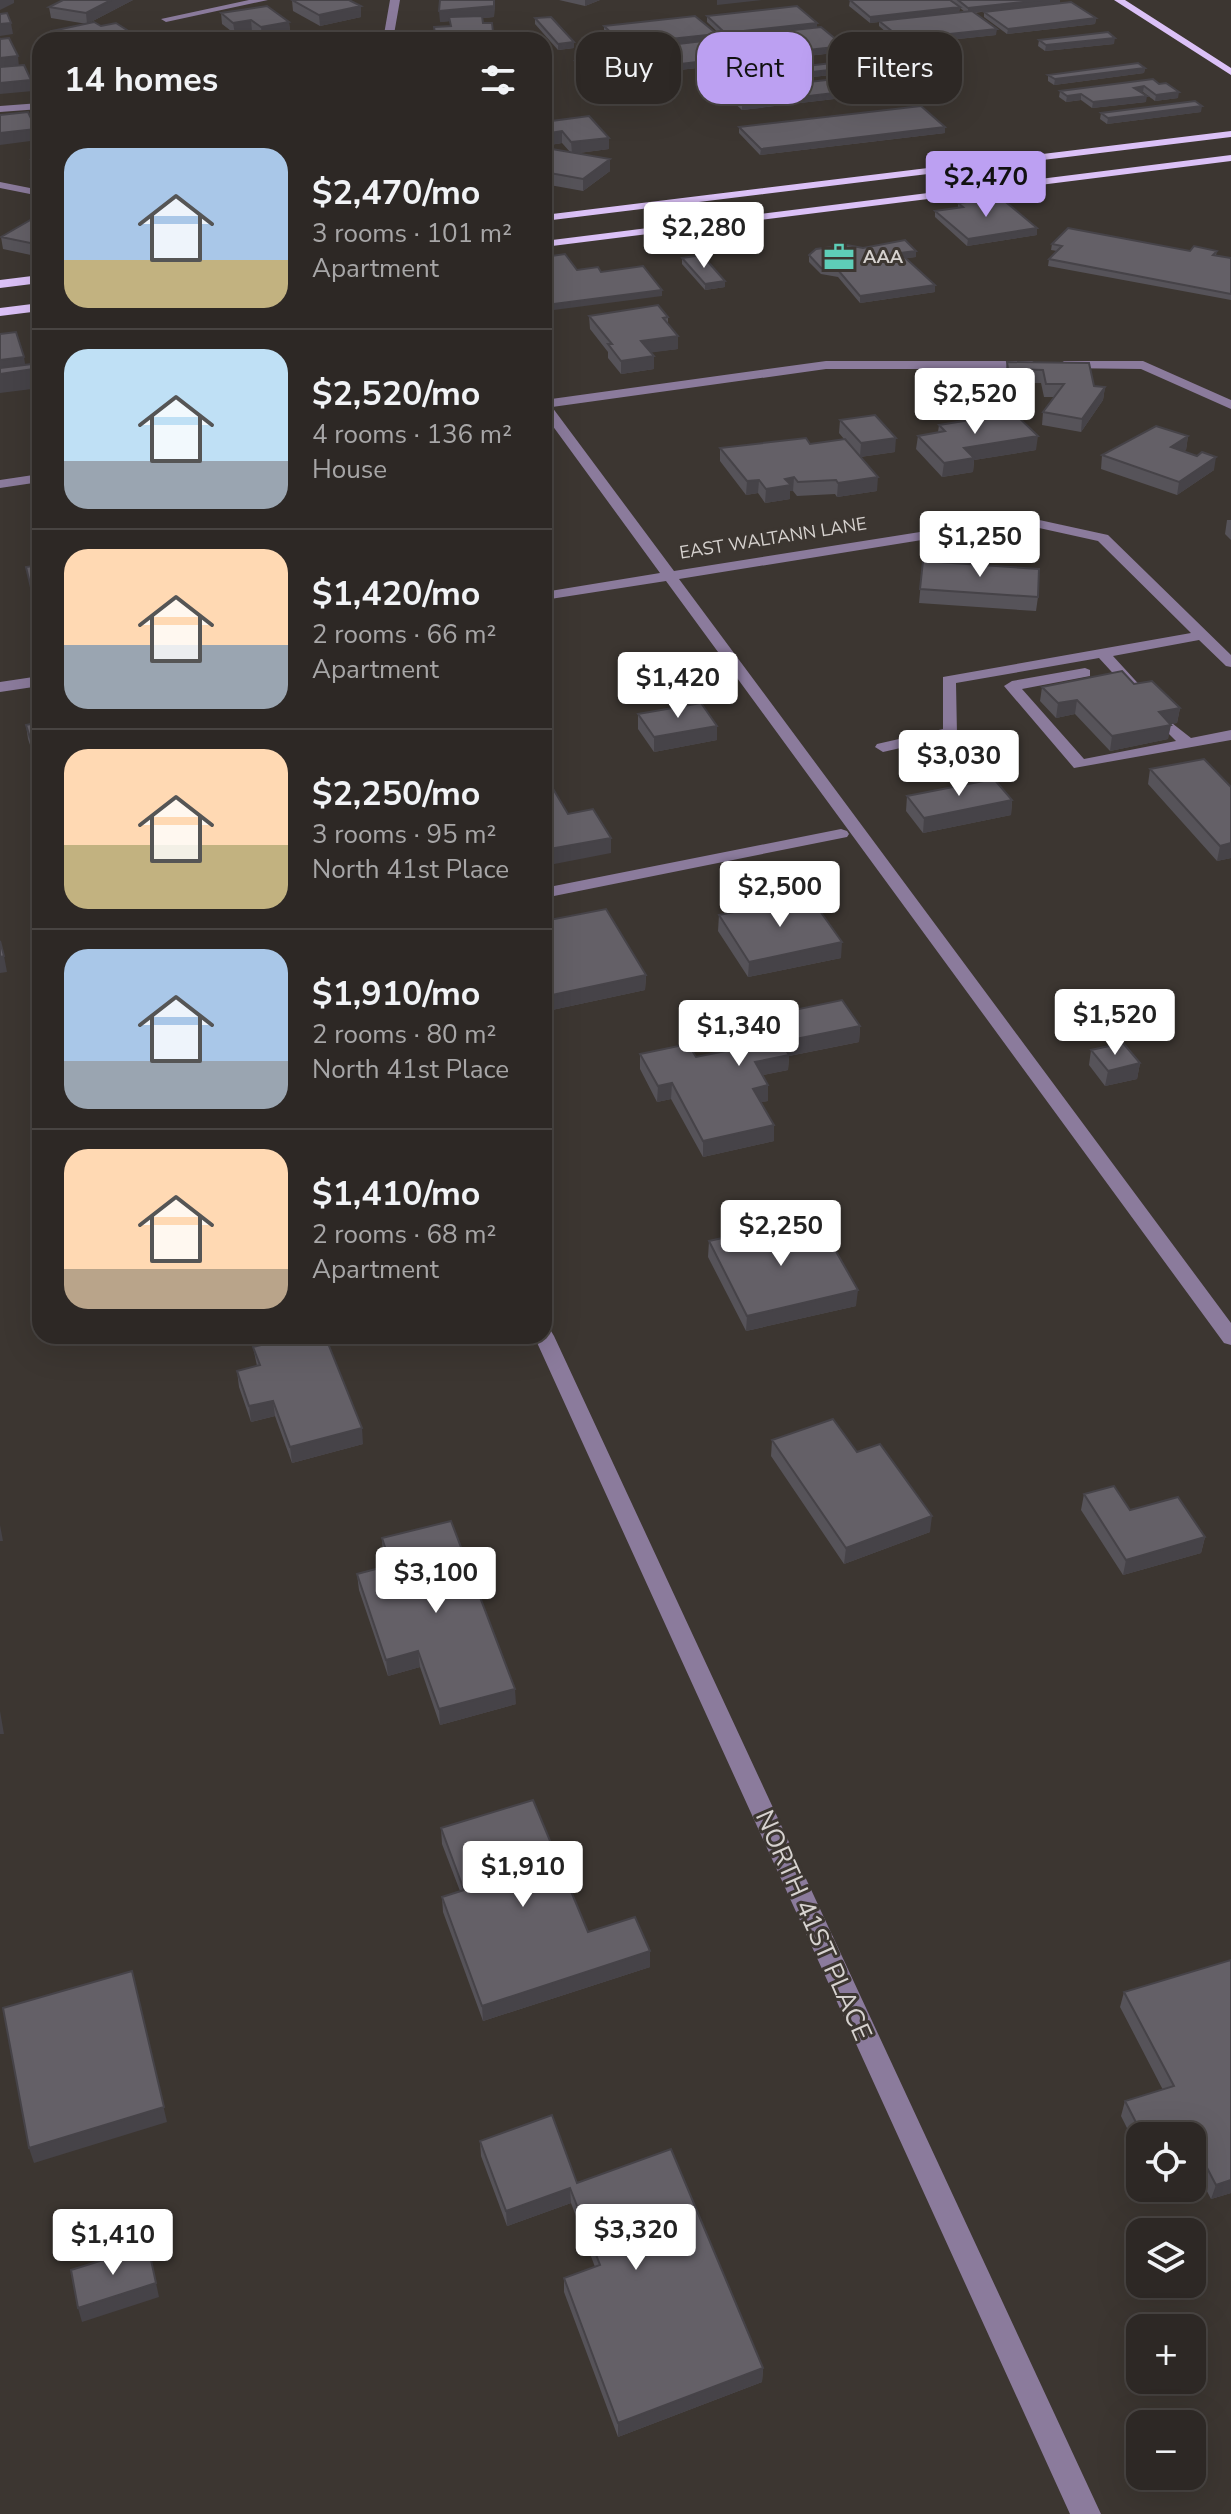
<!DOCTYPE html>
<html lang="en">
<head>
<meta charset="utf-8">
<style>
  body { margin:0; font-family:"Nunito Sans",sans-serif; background:#393432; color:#f1f3f6; height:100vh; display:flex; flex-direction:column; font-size:30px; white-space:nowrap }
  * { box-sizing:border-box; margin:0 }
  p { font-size:26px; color:#a7a6a7 }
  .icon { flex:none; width:44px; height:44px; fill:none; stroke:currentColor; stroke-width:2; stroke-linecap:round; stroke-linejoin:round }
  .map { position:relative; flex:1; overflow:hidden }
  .panel { position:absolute; left:32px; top:32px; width:520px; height:1312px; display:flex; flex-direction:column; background:#2d2825; border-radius:24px; box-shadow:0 8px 32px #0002,0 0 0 2px #484442 }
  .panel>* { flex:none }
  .top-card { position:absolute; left:576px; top:32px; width:534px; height:72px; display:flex; gap:16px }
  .fabs { position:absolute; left:1126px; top:2122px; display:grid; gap:16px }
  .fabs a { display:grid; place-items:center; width:80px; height:80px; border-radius:16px; background:#2d2825; box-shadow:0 8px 32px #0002,0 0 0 2px #484442; font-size:40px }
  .price { position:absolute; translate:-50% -68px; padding:0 18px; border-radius:8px; background:#fff; color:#222; font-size:26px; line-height:52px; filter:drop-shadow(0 2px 4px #0008) }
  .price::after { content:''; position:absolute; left:50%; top:48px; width:24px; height:18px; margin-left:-12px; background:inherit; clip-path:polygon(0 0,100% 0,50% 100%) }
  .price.on { background:#bca0f2; color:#111 }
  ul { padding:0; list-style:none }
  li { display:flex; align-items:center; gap:24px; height:200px; padding:0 32px }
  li+li { border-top:2px solid #484442 }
  li span { display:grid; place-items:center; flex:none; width:224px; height:160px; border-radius:24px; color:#555 }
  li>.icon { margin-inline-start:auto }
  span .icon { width:96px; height:96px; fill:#fffc; stroke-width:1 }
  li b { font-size:34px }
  h2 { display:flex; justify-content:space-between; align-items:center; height:96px; padding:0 32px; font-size:34px }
  .pill { padding:0 28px; border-radius:24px; background:#2d2825; box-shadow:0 8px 32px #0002,0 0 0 2px #484442; font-size:28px; line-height:72px }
  .pill.on { background:#bca0f2; color:#111 }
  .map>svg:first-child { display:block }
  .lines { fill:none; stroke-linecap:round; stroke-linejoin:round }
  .minor { fill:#8b7b9c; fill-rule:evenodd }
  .major { fill:#dbc1f7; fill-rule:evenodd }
  .wall { fill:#565359 }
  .shaded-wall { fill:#464348 }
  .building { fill:#646067; stroke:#464348; stroke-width:2 }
  .labels { text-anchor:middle; stroke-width:6; stroke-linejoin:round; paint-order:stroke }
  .far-poi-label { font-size:18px; font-weight:bold; fill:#d6d2cf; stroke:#3c3631; text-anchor:start }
  .far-street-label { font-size:18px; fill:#d6d2cf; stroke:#3c3631 }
  .near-street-label { font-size:26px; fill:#d6d2cf; stroke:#3c3631 }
</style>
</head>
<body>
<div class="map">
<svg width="1231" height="2514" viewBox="0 0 1231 2514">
  <rect width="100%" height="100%" fill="#3c3631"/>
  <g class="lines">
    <path class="minor" d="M249 0H268L166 22 161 19Z
      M390 0H400L393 40H383Z
      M40 103V109L0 112V106Z
      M0 182 40 190V196L0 188Z
      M826 361H1032L1038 365 1032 369H826L552 407 674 571 1021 516 1108 535 1231 655V667L1226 666 1199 640 1113 656 1145 691 1137 696 1132 694 1099 658 956 683 957 735 883 752 875 747 877 744 943 729V677L1191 633 1098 541 1021 524 679 579 1231 1323V1345L1224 1343 666 581 544 600V592L660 573 544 414V400Z
      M1064 361H1143L1231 400V409L1141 369 1060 368 1058 365Z
      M40 474V482L0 488V480Z
      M1085 668 1090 670V676L1022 689 1084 759 1176 741 1160 725 1168 720 1191 738 1231 730V740L1074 768 1004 686 1012 681Z
      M40 676V686L0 692V682Z
      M841 829 847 831 849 834 847 837 544 898V888Z
      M544 1329 551 1331 554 1336 1101 2514H1070L534 1336H544Z"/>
    <path class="major" d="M1114 0H1125L1231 68V75Z
      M1231 131V137L544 221V215Z
      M1231 155V161L544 247V241Z
      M40 275V283L0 288V280Z
      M40 303V311L0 316V308Z"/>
  </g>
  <path class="wall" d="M63 0H133L87 24 101 26 131 40H54L52 31 87 24 51 18 49 7Z
    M292 0 361 6V17L320 26 293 11Z
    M440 0H495L494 17 482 18 483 23H492L493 40H435L434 27 450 26V21L440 22Z
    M559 0H600L585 6Z
    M850 0 960 7 959 12H965L950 0H1060V3L1096 18 1095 24 1007 34 984 17V12L987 11 975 13 996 35 901 45 879 26V22L870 23 849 6Z
    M221 13 289 22 290 33 262 38 252 31 235 34 222 24Z
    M707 16 817 28 844 46 843 52 752 62 729 43V38L725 39 707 22Z
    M535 18 574 42V48L558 50 535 24Z
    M604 26 717 34V39L740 57V63L645 74 627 56V50L650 47 623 50 604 31Z
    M1039 40 1114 44 1045 51 1038 46Z
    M575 61 616 93 599 95 575 67Z
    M890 63V69L812 77 805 72 806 66Z
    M1145 68 1144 73 1054 85 1048 81V75Z
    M1153 79 1178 98 1155 101 1143 92H1141L1146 102 1092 108 1081 100 1066 102 1059 97 1060 91Z
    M728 91 868 95 742 110 728 97Z
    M1201 112 1107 124 1100 119 1101 113Z
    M544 122 609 149 578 153 610 171 583 191 544 184V154L570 152 562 143 550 145 544 138Z
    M739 127H945V133L760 155 739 133Z
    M40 148V172L33 171 31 159Z
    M958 203 1037 235 967 246 935 217V211L958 208Z
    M40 215V257L3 249 1 237Z
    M1052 244 1190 251H1217L1216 255 1231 258V300L1048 266 1049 259 1057 251 1051 250Z
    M863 248 916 251V257L906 258 935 292 860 303 838 277 821 274 809 262V255Z
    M682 258 725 281V287L705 290 682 264Z
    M589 316 668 317V325L678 336V349L651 352 654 369 621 374 608 358V352L590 329Z
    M1007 362 1089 363 1094 386 1105 387 1103 400 1081 432 1042 425 1043 412 1054 397H1044L1041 383H1006L1005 375Z
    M840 420 895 452 860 457 877 491 837 497 835 494 797 496 793 491H790V499L765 503 758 493 746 495 720 461V448L810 444 844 439 839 433Z
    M939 425 1036 450 974 460 973 472 942 477 916 449 918 436 938 432Z
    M1188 436 1186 450 1184 451 1197 456 1214 470 1177 495 1101 469 1102 455Z
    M1227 520H1231V540L1225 534Z
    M923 561 1038 597 1036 611 919 603Z
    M40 565V614L37 615 26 567Z
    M1134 684 1180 708 1177 723 1170 724 1168 739 1110 751 1075 714 1056 718 1040 701 1042 687Z
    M638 714 717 740 654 752 638 729Z
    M40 722V775L28 739 26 725Z
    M1150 769 1231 858 1217 861 1148 784Z
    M907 796 1012 800 1011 815 923 833 906 811Z
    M719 915 841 958 748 977 718 931Z
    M544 921 646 975 645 990 552 1010 544 996Z
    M722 1025 860 1026 859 1042 789 1056 788 1070 763 1075 768 1101 761 1102 774 1125V1141L703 1157 671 1099 657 1102 640 1069V1054L696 1057 727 1051 721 1041Z
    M1091 1050 1140 1063 1137 1079 1105 1086 1089 1065Z
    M809 1238 856 1306 746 1331 708 1257 709 1241Z
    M253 1347 363 1444 292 1463 275 1416 251 1422 239 1387 237 1371 257 1366Z
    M772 1440 857 1452 930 1532 844 1564 771 1456Z
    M1084 1494 1205 1537 1201 1553 1123 1575 1081 1510Z
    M382 1538 516 1704 440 1725 420 1667 388 1676 359 1590 357 1574 387 1566 383 1554Z
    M441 1828 588 1932 650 1951V1967L483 2021 443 1912 442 1897 460 1891 442 1844Z
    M1124 1992 1231 2193 1211 2199 1192 2162V2136H1140V2154L1121 2116 1125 2101 1163 2090 1120 2007Z
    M480 2141 577 2183 763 2368 762 2382 618 2437 564 2292V2278L595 2267 571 2203 507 2226 481 2156Z"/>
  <path class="shaded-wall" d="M0 0H14V3L0 10Z
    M111 0H133L87 24 86 13Z
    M495 0 494 17 440 22 439 11Z
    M585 0H600L585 6Z
    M717 0H762L717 5Z
    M1042 0H1060V4L968 13V8Z
    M361 6V17L320 26 319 15Z
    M960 7 959 13 870 23V17Z
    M1096 18 1095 24 1007 34 1008 29Z
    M251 20 252 31 235 34 233 23Z
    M289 22 290 33 262 38 261 27Z
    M11 23 13 34 0 36 1 43H0V24Z
    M817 23V29L725 39V33Z
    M997 29 996 35 901 45 902 39Z
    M130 32 131 40H90Z
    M717 34V40L623 50V44Z
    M1115 38 1114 44 1045 51 1046 45Z
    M574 42V48L558 50V44Z
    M844 46 843 52 752 62V56Z
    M18 56 19 67 0 69V58Z
    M740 57V63L645 74 646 68Z
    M890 63V69L812 77V72Z
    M1145 68 1144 73 1054 85 1055 79Z
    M31 80 33 91 0 94V83Z
    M1144 86 1143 92 1134 93V88Z
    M616 87V93L599 95V89Z
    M868 89V95L742 110V104Z
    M1179 92 1178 98 1155 101 1156 95Z
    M1081 94V100L1066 102 1067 96Z
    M1147 96 1146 102 1092 108 1093 102Z
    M1202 106 1201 112 1107 124 1108 118Z
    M945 127V133L760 155 761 149Z
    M36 129 38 140 0 145V133Z
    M562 131V143L550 145V133Z
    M609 138V149L572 154 571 142Z
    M610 159V171L583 191V179Z
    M1037 228V235L967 246 968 239Z
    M916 251V257L900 259V253Z
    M725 281V287L705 290V284Z
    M935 285V292L860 303V296Z
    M662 290V296L546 311V305Z
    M678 336V349L641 354V341Z
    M654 356V369L621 374V361Z
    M24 357 26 370 0 373V360Z
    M40 368V388L0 393V374Z
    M1105 387 1103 400 1081 432 1082 419Z
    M1038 436 1036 450 974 460 973 472 942 477 944 463 964 448Z
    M1188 436 1186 450 1169 461 1171 447Z
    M896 438 895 452 860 457 861 443Z
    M1216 457 1214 470 1177 495 1179 482Z
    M794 477 793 491H790V499L765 503 766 489 785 479Z
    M878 477 877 491 837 497 838 483Z
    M759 480 758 493 746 495 747 481Z
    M40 599V614L37 615 34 600Z
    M1077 700 1075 714 1056 718 1058 703Z
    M1180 708 1177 723 1156 727 1159 712Z
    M1171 725 1168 739 1110 751 1112 736Z
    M717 726V740L654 752V737Z
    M1012 800 1011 815 923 833 924 818Z
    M611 838V853L544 866V850Z
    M1231 843V858L1217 861 1220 846Z
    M842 942 841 958 748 977 749 962Z
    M4 956 7 972 0 973V957Z
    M646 975 645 990 552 1010V995Z
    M860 1026 859 1042 789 1056 788 1070 754 1077 755 1062 781 1042Z
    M1140 1063 1137 1079 1105 1086 1108 1071Z
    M672 1083 671 1099 657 1102 658 1086Z
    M768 1085V1101L752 1104 753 1089Z
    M774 1125V1141L703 1157V1141Z
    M858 1290 856 1306 746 1331 747 1316Z
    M273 1401 275 1416 251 1422 249 1406Z
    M362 1428 363 1444 292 1463 290 1447Z
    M932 1516 930 1532 844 1564 846 1548Z
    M0 1525 3 1541H0Z
    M1205 1537 1201 1553 1123 1575 1126 1560Z
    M418 1651 420 1667 388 1676 386 1660Z
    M515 1689 516 1704 440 1725 439 1709Z
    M0 1711 4 1734H0Z
    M650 1951V1967L483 2021 482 2006Z
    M132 1971 167 2122 34 2163 29 2148Z
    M1231 2180V2193L1211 2199 1216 2185Z
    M570 2188 571 2203 507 2226 506 2211Z
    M148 2246 159 2297 82 2322 78 2308Z
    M763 2368 762 2382 618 2437V2423Z"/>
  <path class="building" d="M63 0H111L86 13 49 7Z
    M292 0H349L361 6 319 15Z
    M440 0H494V6L439 11Z
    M850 0H950L960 7 870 17Z
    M958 0H1042L968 8Z
    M1071 2 1096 18 1008 29 984 12Z
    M267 6 289 22 261 27 251 20 233 23 221 13Z
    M797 6 817 23 725 33 707 16Z
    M972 11 997 29 902 39 879 21Z
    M7 13 11 23 0 24V14Z
    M482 16 483 23H492L493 32 435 34 434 27 451 26 449 17Z
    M695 16 717 34 623 44 604 26Z
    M551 17 574 42 558 44 535 18Z
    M94 22 101 26 116 23 130 32 90 40H67L52 31Z
    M821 27 844 46 752 56 729 37Z
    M1108 32 1115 38 1046 45 1039 40Z
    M324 34 326 40H284L283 37Z
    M9 38 18 56 0 58V39Z
    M720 39 740 57 646 68 627 50Z
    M884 57 890 63 812 72 806 66Z
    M591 60 616 87 599 89 575 61Z
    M1138 63 1145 68 1055 79 1048 75Z
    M24 65 31 80 0 83V67Z
    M853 77 868 89 742 104 728 91Z
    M1153 79 1159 84 1166 83 1179 92 1156 95 1144 86 1134 88 1147 96 1093 102 1081 94 1067 96 1060 91Z
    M1195 101 1202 106 1108 118 1101 113Z
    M921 106 945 127 761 149 739 127Z
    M28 112 36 129 0 133V115Z
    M589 116 609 138 571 142 562 131 550 133 544 126V122Z
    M40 148V160L31 159Z
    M552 149 610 159 583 179 544 172V162L549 159 544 158V154Z
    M1001 198 1037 228 968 239 935 211 963 207 958 203Z
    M39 215H40V245L1 237Z
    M1068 228 1190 251 1194 246 1217 251 1213 255 1231 258V294L1049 259 1062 246 1052 244Z
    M905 240 916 251 900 253 935 285 860 296 838 270 821 268 809 255 816 249 847 245 863 248Z
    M565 254 577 270 598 267 601 272 643 266 662 290 546 305 544 301V257Z
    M702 255 725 281 705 284 682 258Z
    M658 305 668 317 663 318 678 336 641 341 654 356 621 361 608 344H612L589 316Z
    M16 332 24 357 0 360V334Z
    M1007 362 1089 363 1094 386 1105 387 1082 419 1043 412 1064 384H1046L1043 370 1008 369Z
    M40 363V368L0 374V368Z
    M1014 413 1038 436 964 448 974 458 944 463 918 436 945 431 939 425Z
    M875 415 896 438 861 443 840 420Z
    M1156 426 1188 436 1171 447 1197 456 1202 452 1216 457 1179 482 1102 455Z
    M806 438 810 444 845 439 878 477 838 483 836 480 798 482 794 477 785 479 791 485 766 489 759 480 747 481 720 448Z
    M923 561 1039 569 1038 597 920 589Z
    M40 565V599L34 600 26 567Z
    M1122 671 1134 684 1152 681 1180 708 1159 712 1171 725 1112 736 1077 700 1058 703 1042 687Z
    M701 703 717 726 654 737 638 714Z
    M40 722V768L26 725Z
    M1204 759 1231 787V843L1220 846 1150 769Z
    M546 777 568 814 593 809 611 838 544 850V778Z
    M994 779 1012 800 924 818 907 796Z
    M810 897 842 942 749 962 719 915Z
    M606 909 646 975 552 995 544 981V921Z
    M0 941 4 956 0 957Z
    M842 1000 860 1026 781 1042 789 1055 755 1062 768 1085 753 1089 774 1125 703 1141 672 1083 658 1086 640 1054 688 1044 696 1057 736 1049 722 1025Z
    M1123 1043 1140 1063 1108 1071 1091 1050Z
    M799 1221 809 1238 826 1234 858 1290 747 1316 709 1241Z
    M299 1336H325L362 1428 290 1447 273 1401 249 1406 237 1371 260 1365 253 1347Z
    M833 1419 857 1452 880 1444 932 1516 846 1548 772 1440Z
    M1114 1486 1130 1510 1178 1497 1205 1537 1126 1560 1084 1494Z
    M451 1521 515 1689 439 1709 418 1651 386 1660 357 1574 391 1565 382 1538Z
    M533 1800 588 1932 635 1917 650 1951 482 2006 442 1897 464 1890 441 1828Z
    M1231 1960V2180L1216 2185 1192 2139V2136H1143L1125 2101 1174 2086 1124 1992Z
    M132 1971 164 2107 29 2148 3 2008Z
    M552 2115 577 2183 671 2149 763 2368 618 2423 564 2278 600 2265 570 2188 506 2211 480 2141Z
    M148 2246 156 2283 78 2308 71 2270Z"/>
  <defs>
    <g id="office-bare" transform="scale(2.4)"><path d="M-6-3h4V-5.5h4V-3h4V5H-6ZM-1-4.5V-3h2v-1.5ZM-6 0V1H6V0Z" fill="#5eceb8" stroke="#3c3631" stroke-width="2.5" paint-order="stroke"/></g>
  </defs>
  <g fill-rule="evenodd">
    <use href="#office-bare" x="839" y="257"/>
  </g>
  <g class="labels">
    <g class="far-poi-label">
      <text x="863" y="263">AAA</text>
    </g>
    <g class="far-street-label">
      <text transform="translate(773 538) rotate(-9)" y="6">EAST WALTANN LANE</text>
    </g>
    <g class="near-street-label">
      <text transform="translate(814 1925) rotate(66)" y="9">NORTH 41ST PLACE</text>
    </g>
  </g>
</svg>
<div class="fabs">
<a><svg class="icon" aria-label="locate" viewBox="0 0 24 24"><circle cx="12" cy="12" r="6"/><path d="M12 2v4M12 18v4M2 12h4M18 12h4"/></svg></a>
<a><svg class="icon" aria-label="layers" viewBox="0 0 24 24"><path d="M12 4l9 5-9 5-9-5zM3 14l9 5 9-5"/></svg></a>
<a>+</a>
<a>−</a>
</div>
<b class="price on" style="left:986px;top:219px">$2,470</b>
<b class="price" style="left:704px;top:270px">$2,280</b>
<b class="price" style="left:975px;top:436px">$2,520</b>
<b class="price" style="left:980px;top:579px">$1,250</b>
<b class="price" style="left:678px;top:720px">$1,420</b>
<b class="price" style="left:959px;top:798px">$3,030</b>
<b class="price" style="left:780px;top:929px">$2,500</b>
<b class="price" style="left:1115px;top:1057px">$1,520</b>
<b class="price" style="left:739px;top:1068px">$1,340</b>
<b class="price" style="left:781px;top:1268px">$2,250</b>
<b class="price" style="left:436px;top:1615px">$3,100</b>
<b class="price" style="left:523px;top:1909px">$1,910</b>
<b class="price" style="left:636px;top:2272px">$3,320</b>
<b class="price" style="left:113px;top:2277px">$1,410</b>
<div class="top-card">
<a class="pill">Buy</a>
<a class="pill on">Rent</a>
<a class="pill">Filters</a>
</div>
<section class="panel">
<h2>14 homes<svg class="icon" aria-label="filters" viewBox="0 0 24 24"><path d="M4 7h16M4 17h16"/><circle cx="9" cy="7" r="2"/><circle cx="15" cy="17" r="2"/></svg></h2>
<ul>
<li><span style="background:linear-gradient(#a9c7e8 70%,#c2b280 0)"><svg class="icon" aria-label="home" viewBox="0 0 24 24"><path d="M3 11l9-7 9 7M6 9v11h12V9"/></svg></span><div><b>$2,470/mo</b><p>3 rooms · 101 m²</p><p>Apartment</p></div></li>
<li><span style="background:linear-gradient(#bfe0f5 70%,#9aa5b1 0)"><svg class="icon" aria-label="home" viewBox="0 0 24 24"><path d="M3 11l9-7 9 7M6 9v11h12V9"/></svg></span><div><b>$2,520/mo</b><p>4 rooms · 136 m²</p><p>House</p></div></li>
<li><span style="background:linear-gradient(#ffd9b3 60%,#9aa5b1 0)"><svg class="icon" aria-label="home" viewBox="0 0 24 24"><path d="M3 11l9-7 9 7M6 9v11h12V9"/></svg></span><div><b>$1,420/mo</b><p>2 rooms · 66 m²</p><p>Apartment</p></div></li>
<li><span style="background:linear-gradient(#ffd9b3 60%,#c2b280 0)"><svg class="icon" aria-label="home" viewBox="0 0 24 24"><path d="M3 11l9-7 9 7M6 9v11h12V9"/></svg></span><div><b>$2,250/mo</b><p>3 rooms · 95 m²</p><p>North 41st Place</p></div></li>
<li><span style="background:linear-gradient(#a9c7e8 70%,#9aa5b1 0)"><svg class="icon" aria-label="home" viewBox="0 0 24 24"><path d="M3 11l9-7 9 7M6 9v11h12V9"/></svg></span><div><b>$1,910/mo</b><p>2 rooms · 80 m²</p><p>North 41st Place</p></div></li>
<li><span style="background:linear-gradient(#ffd9b3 75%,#b9a48a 0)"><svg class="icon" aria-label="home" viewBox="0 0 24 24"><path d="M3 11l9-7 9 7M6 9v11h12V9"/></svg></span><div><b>$1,410/mo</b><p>2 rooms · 68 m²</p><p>Apartment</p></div></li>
</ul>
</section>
</div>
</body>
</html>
